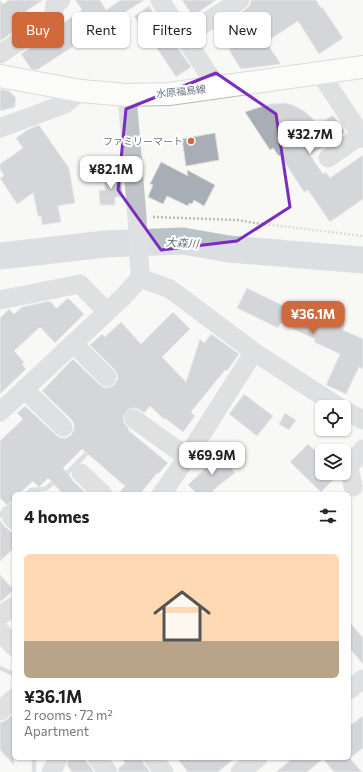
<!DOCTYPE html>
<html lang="en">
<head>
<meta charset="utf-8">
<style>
  body { margin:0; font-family:Commissioner,"Noto Sans JP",sans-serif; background:#f2f2f2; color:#202124; height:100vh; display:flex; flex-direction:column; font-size:15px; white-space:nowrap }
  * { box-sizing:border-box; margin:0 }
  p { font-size:13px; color:#757577 }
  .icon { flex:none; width:22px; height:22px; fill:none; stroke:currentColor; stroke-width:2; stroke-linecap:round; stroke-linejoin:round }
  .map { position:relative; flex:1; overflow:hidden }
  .panel { position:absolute; left:12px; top:492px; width:339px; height:268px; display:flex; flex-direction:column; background:#fff; border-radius:6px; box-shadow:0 1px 3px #0004 }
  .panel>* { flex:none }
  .top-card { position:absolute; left:12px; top:12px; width:339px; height:36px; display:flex; gap:8px }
  .tools { position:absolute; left:315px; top:400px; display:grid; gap:8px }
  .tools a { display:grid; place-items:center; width:36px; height:36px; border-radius:6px; background:#fff; box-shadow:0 1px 3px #0004; font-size:20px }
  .price { position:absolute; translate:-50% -34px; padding:0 9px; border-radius:8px; background:#fff; color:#222; font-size:13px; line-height:26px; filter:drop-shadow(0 1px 2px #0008) }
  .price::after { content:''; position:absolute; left:50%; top:24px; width:12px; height:9px; margin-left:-6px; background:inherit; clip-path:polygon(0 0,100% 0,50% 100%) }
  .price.on { background:#d06a3d; color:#fff }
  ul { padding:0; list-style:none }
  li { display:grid; align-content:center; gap:8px; height:212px; padding:0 12px }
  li+li { border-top:1px solid #e0e0e0 }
  li span { display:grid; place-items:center; height:124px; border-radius:6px; color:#555 }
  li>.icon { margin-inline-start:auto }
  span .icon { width:72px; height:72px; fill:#fffc; stroke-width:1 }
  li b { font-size:17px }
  h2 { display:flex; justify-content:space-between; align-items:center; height:48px; padding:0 12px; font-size:17px }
  .tag { padding:0 14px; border-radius:6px; background:#fff; box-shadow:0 1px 3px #0004; font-size:14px; line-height:36px }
  .tag.on { background:#d06a3d; color:#fff }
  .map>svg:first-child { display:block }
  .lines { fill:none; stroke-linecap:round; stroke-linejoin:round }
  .stream { stroke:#b9c2c7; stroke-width:4.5 }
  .river { stroke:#b9c2c7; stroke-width:27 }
  .building { fill:#a8aeb5; stroke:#d9d9d8 }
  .major-casing { stroke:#b4b7bb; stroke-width:24 }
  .path { stroke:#babcbf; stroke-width:2.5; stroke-dasharray:2 2; stroke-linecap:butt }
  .minor { stroke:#c0c3c7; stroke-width:19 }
  .major { stroke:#fff; stroke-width:22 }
  .marked { fill:none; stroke:#7b2cbf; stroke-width:3; stroke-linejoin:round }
  .poi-dot { fill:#d06a3d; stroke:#fff; stroke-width:1.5 }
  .labels { text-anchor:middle; stroke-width:4; stroke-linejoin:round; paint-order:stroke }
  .street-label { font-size:10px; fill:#6a7683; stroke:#fff }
  .poi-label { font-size:10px; fill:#6a7683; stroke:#fff; text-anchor:end }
  .water-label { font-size:11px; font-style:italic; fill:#66767f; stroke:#fff }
</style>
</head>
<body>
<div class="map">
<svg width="363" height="772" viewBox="0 0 363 772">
  <rect width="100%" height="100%" fill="#f8f8f5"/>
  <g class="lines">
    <path class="stream" d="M120 420 135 405
      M63 476 68 472 91 449
      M27 494 31 490 45 489 57 480
      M0 516 5 509 14 504
      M0 668 14 674
      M34 772V758"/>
    <path class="river" d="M0 256 105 244 183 241 229 249 363 260"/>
  </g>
  <path class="building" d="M0 0 3 4 9 0H43L13 20 19 28 0 41Z
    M75 0H100L106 10 121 0H144L37 70 31 69 21 54 59 28 63 23 82 10Z
    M182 0H216L193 16Z
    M252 0H316L321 8 322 7 343 38 319 54 298 21 266 42 281 64 241 69 229 50 231 48 225 40 238 32 230 20 246 9 250 5 251 1Z
    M149 6 191 67 176 77 149 36 147 37 134 16Z
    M0 89 9 91 16 98 15 107 0 111Z
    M285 103 293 105 304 111 310 116 318 125 333 115 345 132 310 155 323 174 326 172 330 178 363 155V199L330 222 308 190 304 192 280 155 279 156 273 148 270 150 245 112 270 104Z
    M39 125 69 168 75 203 58 206 61 222 42 225 41 216H38L33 193 17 204 0 178 4 176 0 169V164L23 148 16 138 27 130Z
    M215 133 219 160 186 166 182 139Z
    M161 162 188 176 187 170 215 185 204 206 194 200 192 204 189 203 188 206 167 196 163 204 148 197 153 185 150 184Z
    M104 174H121L122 197H115V205H100L99 190H105Z
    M247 288 304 316 307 310 331 321 332 318 345 324 343 330 363 339V369L359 367 346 394 326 385 340 354 314 342 315 339 281 323 278 328 237 308Z
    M68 298 84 314 55 343 40 327 14 351 24 362 22 364 26 369 0 394V318L9 309 14 314 22 307 50 301 56 308H57Z
    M173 312 190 329 162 357 186 382 200 339 204 343 211 334 239 354 227 371 225 370 191 412 195 416 183 432 165 418 164 419 150 406 144 413 140 410 135 408 129 409 125 413 123 418 124 423 129 429 128 430 168 463 158 474 157 473 140 494H118L125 486 82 449 63 468 70 476 73 481 87 494H63L48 478 39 487 33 481 19 494H14V499L7 505 0 498V441L23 419 17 413 25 406 56 435 61 438H66L71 435 74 429V424L71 419 42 391 73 359 100 385 105 388 110 387 114 385 118 379 117 374 115 370 90 345 102 334 105 337 121 322 141 344Z
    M244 394 273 416 257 436 229 414Z
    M285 413 296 420 289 430 279 424Z
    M308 444 322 457V473H338L339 474 321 492 290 462Z
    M219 453 235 473 217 487 210 494H197L188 485 210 464 208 462Z
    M0 520 4 526 14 534V548L0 561Z
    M0 575 14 590 0 602Z
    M349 621 363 638V664L349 648Z
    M14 713V765L0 750V722H3L7 719Z
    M363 716V748L350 758 362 772H334L323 759 307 772H276L293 758H349V726Z
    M69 758H84L94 772H72L67 765Z
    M121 758H142L144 764 150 772H119L118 769 125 763Z
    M177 758H235L218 772H188Z"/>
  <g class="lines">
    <g class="major-casing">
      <path id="major" d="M0 76 81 91 127 95 169 94 363 67"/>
    </g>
    <path class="path" d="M153 217 237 220 255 223 363 236"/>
    <path class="minor" d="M160 0 217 87
      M184 37 240 0
      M0 54 53 19 55 4 61 0
      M320 73 363 138
      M0 128 65 104 81 91
      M328 158 361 135
      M140 278 170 289 254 352 339 407
      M0 300 80 284 107 312
      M73 343 107 377
      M24 389 63 427
      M344 410 363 420
      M0 412 124 296 140 278 137 217 127 95
      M134 419 187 457
      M81 473 103 494
      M353 487 349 467 363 449
      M161 494 164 491 187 457 254 352
      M12 518 14 520
      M0 616 14 606
      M0 631 14 647
      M349 690 363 679
      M0 711 14 698
      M97 758 108 772
      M153 758 164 772
      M51 772 57 761 58 758
      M240 772 258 758"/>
    <use href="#major" class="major"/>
  </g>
  <path d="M0 0H363V772H0ZM216 73 276 114 290 207 237 241 161 250 118 190 126 109Z" fill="#f8f8f5" fill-opacity=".55" fill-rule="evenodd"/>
  <path class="marked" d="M216 73 276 114 290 207 237 241 161 250 118 190 126 109Z"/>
  <circle class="poi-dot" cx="191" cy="141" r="4"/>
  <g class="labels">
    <g class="street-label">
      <text transform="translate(181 91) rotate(-6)" y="4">水原福島線</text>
    </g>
    <g class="poi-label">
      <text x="183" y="145">ファミリーマート</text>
    </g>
    <g class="water-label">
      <text transform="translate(182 243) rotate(4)" y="4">大森川</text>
    </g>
  </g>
</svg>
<div class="tools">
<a><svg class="icon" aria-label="locate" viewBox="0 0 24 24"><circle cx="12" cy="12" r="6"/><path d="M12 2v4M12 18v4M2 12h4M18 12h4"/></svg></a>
<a><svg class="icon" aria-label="layers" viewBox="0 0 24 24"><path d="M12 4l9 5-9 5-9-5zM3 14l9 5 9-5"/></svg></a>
</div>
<b class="price" style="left:310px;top:155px">¥32.7M</b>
<b class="price" style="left:111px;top:190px">¥82.1M</b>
<b class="price on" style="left:313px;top:335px">¥36.1M</b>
<b class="price" style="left:212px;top:476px">¥69.9M</b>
<div class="top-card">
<a class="tag on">Buy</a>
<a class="tag">Rent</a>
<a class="tag">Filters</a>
<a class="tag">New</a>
</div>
<section class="panel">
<h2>4 homes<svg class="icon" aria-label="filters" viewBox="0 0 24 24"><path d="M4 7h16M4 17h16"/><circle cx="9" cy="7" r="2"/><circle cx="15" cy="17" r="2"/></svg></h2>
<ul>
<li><span style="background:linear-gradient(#ffd9b3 70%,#b9a48a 0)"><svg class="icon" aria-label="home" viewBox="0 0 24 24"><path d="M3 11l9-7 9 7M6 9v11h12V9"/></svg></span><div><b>¥36.1M</b><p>2 rooms · 72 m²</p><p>Apartment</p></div></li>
</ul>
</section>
</div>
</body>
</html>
